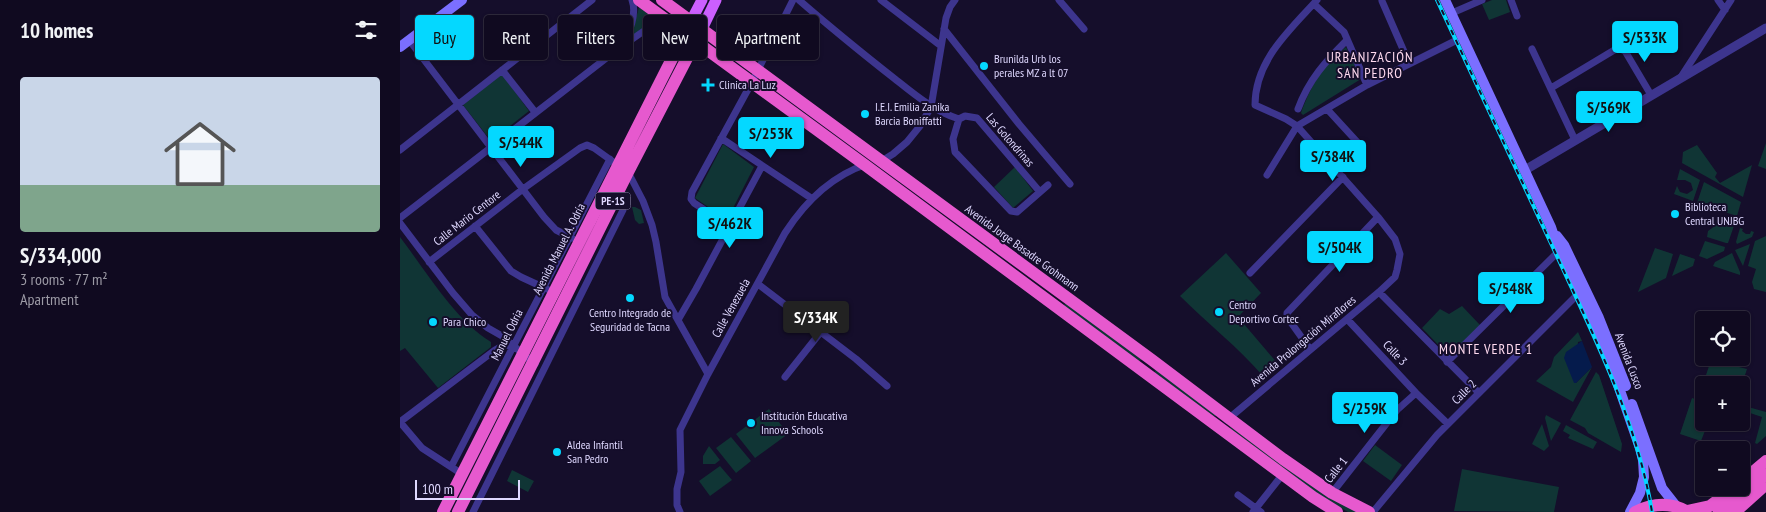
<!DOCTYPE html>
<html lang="en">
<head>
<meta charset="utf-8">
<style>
  body { margin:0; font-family:"PT Sans Narrow",sans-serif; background:#191329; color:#f1f3f6; height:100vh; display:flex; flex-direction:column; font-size:19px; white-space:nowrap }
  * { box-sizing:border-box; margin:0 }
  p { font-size:16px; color:#9c9aa5 }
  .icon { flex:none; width:28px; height:28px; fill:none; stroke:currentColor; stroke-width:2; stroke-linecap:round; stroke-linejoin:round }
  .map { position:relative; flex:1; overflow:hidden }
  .drawer { display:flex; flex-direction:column; background:#100a20; width:400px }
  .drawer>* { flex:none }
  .banner { position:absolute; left:15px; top:15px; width:475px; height:45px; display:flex; gap:10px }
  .tools { position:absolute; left:1295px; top:311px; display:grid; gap:10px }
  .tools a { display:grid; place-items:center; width:55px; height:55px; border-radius:5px; background:#100a20; box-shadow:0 1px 4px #0004,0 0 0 1px #302b3e; font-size:25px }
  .scale { position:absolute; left:15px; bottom:12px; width:105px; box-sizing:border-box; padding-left:5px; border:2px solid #dfd8ff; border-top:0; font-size:14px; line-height:18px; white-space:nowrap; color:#dfd8ff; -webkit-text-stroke:4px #150e2b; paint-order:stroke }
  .price { position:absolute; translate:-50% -42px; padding:0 11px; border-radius:5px; background:#04d8ff; color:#111; font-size:16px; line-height:32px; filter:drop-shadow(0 1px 2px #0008) }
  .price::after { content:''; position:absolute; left:50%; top:30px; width:15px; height:11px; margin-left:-8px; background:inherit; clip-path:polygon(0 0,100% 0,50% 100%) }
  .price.active { background:#222; color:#fff }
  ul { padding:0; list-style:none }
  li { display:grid; align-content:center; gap:10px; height:265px; padding:0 20px }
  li+li { border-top:1px solid #302b3e }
  li span { display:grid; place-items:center; height:155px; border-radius:5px; color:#555 }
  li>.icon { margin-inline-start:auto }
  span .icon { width:90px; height:90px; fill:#fffc; stroke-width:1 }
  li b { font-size:21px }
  h2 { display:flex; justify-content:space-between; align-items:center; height:60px; padding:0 20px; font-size:21px }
  .chip { padding:0 18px; border-radius:5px; background:#100a20; box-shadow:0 1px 4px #0004,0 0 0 1px #302b3e; font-size:18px; line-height:45px }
  .chip.active { background:#04d8ff; color:#111 }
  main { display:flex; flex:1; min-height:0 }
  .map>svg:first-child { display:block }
  .green { fill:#103535 }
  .water { fill:#051b4c }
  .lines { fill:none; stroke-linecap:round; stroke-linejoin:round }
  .minor { stroke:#3d358e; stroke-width:7 }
  .tertiary { stroke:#3d358e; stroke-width:9 }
  .secondary { stroke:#7b6fff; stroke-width:10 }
  .primary { stroke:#cc5fff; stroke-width:11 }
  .trunk { stroke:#e659ce; stroke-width:12 }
  .rail-casing { stroke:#04d8ff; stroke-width:4 }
  .rail { stroke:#150e2b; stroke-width:2; stroke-dasharray:5.5; stroke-linecap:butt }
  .poi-dot { fill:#04d8ff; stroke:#150e2b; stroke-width:2 }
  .labels { text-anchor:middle; stroke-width:4; stroke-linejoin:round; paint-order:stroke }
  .shield { fill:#150e2b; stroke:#a29bbf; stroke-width:1 }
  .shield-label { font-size:11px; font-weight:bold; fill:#dfd8ff }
  .poi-label { font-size:12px; fill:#dfd8ff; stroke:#150e2b; text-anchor:start }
  .street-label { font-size:12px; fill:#dfd8ff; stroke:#150e2b }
  .neighbourhood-label { font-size:14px; letter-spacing:1px; fill:#ffdaef; stroke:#150e2b }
</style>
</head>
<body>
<main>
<section class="drawer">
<h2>10 homes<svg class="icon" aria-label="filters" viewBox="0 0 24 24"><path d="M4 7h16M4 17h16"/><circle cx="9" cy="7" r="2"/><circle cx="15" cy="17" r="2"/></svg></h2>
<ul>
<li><span style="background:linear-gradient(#c9d6e8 70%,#7fa58c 0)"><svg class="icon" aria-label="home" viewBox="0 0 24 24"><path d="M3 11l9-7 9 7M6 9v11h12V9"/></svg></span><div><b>S/334,000</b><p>3 rooms · 77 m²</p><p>Apartment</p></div></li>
</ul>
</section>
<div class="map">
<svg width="1366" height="512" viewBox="0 0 1366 512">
  <rect width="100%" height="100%" fill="#150e2b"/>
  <path class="green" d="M1092 0H1106L1110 12 1089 20 1082 4Z
    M239 7 255 18 233 36 232 33Z
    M946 47 961 79 903 115 901 113C911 85 923 66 946 47Z
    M102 74 129 111 91 141 63 105Z
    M1366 143V169L1358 166Z
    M323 144 354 167 327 220 295 198Z
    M1297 145 1317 173 1315 177 1320 183 1352 165 1343 197 1282 163 1283 152Z
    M615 167 633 191 613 208 594 187Z
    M1280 169 1300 180 1293 201 1274 194 1277 186 1280 192 1287 194 1293 190 1291 183 1285 180H1277Z
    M1304 182 1341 202 1337 216 1297 203Z
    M232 207H235L241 210 244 223 239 224 235 220Z
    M1326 216 1336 220 1328 243H1326L1307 237 1308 231 1315 226 1316 219Z
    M1340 228 1343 229 1342 231 1346 234H1350L1351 231 1354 232 1352 237 1337 244 1336 242Z
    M1366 236V292L1354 289 1352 282 1356 269 1348 266 1355 241Z
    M0 237C26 271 55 320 91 342V347L38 388 5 348 0 351Z
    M1305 241 1325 247 1324 251 1307 259 1299 256Z
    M1350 244 1343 266 1335 250Z
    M1255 248 1273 254 1266 278 1238 292Z
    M826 253 861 293 838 317 878 364 863 376C838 347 808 324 780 296Z
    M1332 253 1340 272V275L1313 266 1315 262Z
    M1280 254 1295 259 1293 266 1272 276Z
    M666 303 742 358 741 360 739 361 665 307 664 305Z
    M1062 306 1080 325 1049 356 1022 328 1040 309 1049 314Z
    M1178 332 1182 341 1178 342 1176 383 1192 367 1173 402 1136 381 1151 367 1154 357Z
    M1311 360 1347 369 1341 387V385H1304V388L1302 387Z
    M756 369 817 416H814L755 375V371Z
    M1196 372 1199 375 1222 444 1221 452 1188 433 1185 428 1170 420Z
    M1292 398 1304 402V422L1308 423 1301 441 1280 434Z
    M1341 405 1366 412V436L1357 444 1355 443 1362 417 1341 410Z
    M369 409 388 434 355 458 336 434Z
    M1146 415 1161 423 1151 441 1145 418Z
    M1142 424 1149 446 1144 451 1132 444Z
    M1166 425 1197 442 1193 449 1168 438 1170 435 1163 431Z
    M830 427 959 512H948L925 499 831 431Z
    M331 437 351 461 336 473 316 448Z
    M975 445 1002 465 991 481 963 461Z
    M309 446 320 460 315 464H303V456Z
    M320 466 332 480 310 496 299 481Z
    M1062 469 1159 487 1154 512 1054 511Z
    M112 470 134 481 128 492 107 481Z"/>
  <path class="water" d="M1182 341 1192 367 1176 383H1174L1164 358 1166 352Z"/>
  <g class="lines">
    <path class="minor" d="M399 0C430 27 462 53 495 79 515 95 534 111 559 119L565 116 577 118 640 192
      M481 0 541 46
      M659 0 684 29
      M1111 0 1117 16
      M1318 0 1325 10
      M982 1 1009 63
      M914 4 944 32 967 85
      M1052 13 1082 0
      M544 29 619 124 670 184
      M9 40 144 217 156 230 172 238
      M221 45C230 33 237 14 232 0
      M1132 49 1175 140
      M102 70 135 112
      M1281 77 1331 0
      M1151 88 1216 49H1221L1225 51 1251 95
      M898 109C909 79 926 61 947 40
      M927 109 960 145
      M559 119 553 139 555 152 611 211 617 212 648 185
      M321 138 411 198
      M0 150 192 0
      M480 162 493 154 507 142 520 126 531 107 546 18 550 7 555 0
      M228 172 243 201 252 225 256 242 265 297 308 374
      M867 175 897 126 967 85 1063 37
      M0 218 218 49 264 17
      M0 223 53 293 72 315 88 328 102 336 135 364
      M75 226 111 271 121 277 147 289
      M329 226 294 203 291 199 292 192 352 82 393 0
      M29 262 123 189 180 148 187 145 194 148 219 166
      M850 273 943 177
      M358 284 456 359 487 386
      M979 292 1079 393
      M947 319 1016 393 1048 424
      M278 320 296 289 362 166
      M910 349 887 317V313L978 217
      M1047 362 1160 250
      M385 377 420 333
      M827 420 979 292 995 277 997 270 1000 254 995 239 978 217 897 126 886 119 855 105C855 60 890 30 917 0
      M0 422 95 350 104 345 113 346
      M0 422 22 448 62 474
      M51 467 210 159
      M932 493 997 410 1016 393
      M838 495 861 512
      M73 512 223 210 215 198
      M280 512 277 505V489L281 472 280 430 308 374 385 233C405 202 431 176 467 164
      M853 512 883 474
      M973 512 1037 435 1179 293"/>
    <path class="tertiary" d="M1125 170 1366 28"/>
    <path class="secondary" d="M1045 0 1151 227 1159 251 1197 333 1216 379 1240 448 1243 460 1244 477 1240 493 1230 512
      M0 47 62 0
      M1157 236 1164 245 1199 318 1226 386
      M1232 404 1262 488 1277 507"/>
    <path class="primary" d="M291 21 302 0
      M302 29 316 0"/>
    <path class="trunk" d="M239 0 465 165 913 497 937 512
      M262 0 752 360 883 459 932 493 969 512
      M1341 482 1366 461
      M1287 511 1310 506 1334 488
      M43 512 288 27
      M58 512 228 172 300 33
      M1235 512C1253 503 1271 502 1288 512
      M1319 512 1366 475
      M1335 512 1363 487"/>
    <g class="rail-casing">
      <path id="rail" d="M1037 0C1077 85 1116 169 1156 254 1194 336 1237 421 1252 512"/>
    </g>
    <use href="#rail" class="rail"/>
  </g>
  <g class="poi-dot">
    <circle cx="584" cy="66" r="5"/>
    <path d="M305.5 77.5h5v5h5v5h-5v5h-5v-5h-5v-5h5z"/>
    <circle cx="465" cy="114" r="5"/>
    <circle cx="1275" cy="214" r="5"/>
    <circle cx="230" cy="298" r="5"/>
    <circle cx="819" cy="312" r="5"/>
    <circle cx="33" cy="322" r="5"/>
    <circle cx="351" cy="423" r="5"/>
    <circle cx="157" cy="452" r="5"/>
  </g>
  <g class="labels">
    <rect class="shield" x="195.5" y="192.5" width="35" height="17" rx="4"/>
    <g class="shield-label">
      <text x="213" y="205">PE-1S</text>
    </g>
    <g class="poi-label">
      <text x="594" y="63">Brunilda Urb los<tspan x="594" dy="14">perales MZ a lt 07</tspan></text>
      <text x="319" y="89">Clinica La Luz</text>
      <text x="475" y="111">I.E.I. Emilia Zanika<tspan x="475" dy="14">Barcia Boniffatti</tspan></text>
      <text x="1285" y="211">Biblioteca<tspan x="1285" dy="14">Central UNJBG</tspan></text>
      <text x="829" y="309">Centro<tspan x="829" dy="14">Deportivo Cortec</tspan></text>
      <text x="230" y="317" text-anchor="middle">Centro Integrado de<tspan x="230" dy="14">Seguridad de Tacna</tspan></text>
      <text x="43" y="326">Para Chico</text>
      <text x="361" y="420">Institución Educativa<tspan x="361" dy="14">Innova Schools</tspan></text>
      <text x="167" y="449">Aldea Infantil<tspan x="167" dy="14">San Pedro</tspan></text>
    </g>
    <g class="street-label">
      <text transform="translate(610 140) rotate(49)" y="4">Las Golondrinas</text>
      <text transform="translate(67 218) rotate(-38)" y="4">Calle Mario Centore</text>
      <text transform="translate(622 248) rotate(36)" y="4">Avenida Jorge Basadre Grohmann</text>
      <text transform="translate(159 249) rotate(-63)" y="4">Avenida Manuel A. Odría</text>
      <text transform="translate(331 308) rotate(-61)" y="4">Calle Venezuela</text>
      <text transform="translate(107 335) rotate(-63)" y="4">Manuel Odria</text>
      <text transform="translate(903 341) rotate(-40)" y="4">Avenida Prolongación Miraflores</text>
      <text transform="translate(995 353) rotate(47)" y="4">Calle 3</text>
      <text transform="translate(1229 361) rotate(69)" y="4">Avenida Cusco</text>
      <text transform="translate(1064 392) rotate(-45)" y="4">Calle 2</text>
      <text transform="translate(936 470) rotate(-52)" y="4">Calle 1</text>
    </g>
    <g class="neighbourhood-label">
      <text x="970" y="62">URBANIZACIÓN<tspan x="970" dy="16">SAN PEDRO</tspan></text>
      <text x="1086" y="354">MONTE VERDE 1</text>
    </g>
  </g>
</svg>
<div class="tools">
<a><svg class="icon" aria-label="locate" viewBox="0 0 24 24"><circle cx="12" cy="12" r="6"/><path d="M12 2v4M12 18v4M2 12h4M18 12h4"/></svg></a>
<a>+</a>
<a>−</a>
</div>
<div class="scale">100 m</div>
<b class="price" style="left:1245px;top:63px">S/533K</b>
<b class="price" style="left:1209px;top:133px">S/569K</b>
<b class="price" style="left:371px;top:159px">S/253K</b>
<b class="price" style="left:121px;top:168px">S/544K</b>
<b class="price" style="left:933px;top:182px">S/384K</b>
<b class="price" style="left:330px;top:249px">S/462K</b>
<b class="price" style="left:940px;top:273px">S/504K</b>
<b class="price" style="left:1111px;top:314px">S/548K</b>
<b class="price active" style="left:416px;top:343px">S/334K</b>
<b class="price" style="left:965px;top:434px">S/259K</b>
<div class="banner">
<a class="chip active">Buy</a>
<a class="chip">Rent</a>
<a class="chip">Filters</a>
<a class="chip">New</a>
<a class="chip">Apartment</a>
</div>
</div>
</main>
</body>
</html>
